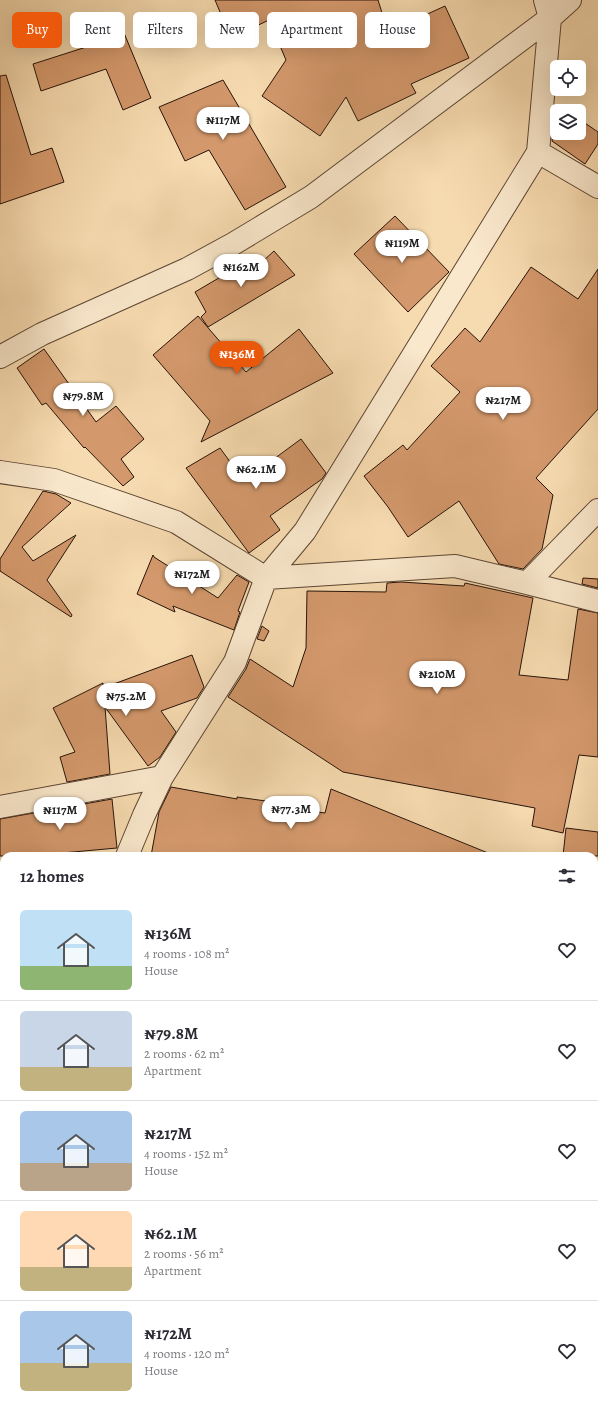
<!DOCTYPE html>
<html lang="en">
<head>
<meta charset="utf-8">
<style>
  body { margin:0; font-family:Alegreya,serif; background:#f2f2f3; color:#2b2b33; height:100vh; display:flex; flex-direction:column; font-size:15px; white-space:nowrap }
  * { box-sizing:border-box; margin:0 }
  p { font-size:13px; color:#7c7c81 }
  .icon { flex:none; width:22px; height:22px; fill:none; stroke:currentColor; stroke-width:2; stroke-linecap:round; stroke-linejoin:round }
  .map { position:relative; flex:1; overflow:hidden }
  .drawer { position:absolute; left:0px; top:852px; width:598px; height:556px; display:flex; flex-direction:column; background:#fff; border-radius:12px 12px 0 0; box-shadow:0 4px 16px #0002 }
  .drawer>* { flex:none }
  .banner { position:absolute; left:12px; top:12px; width:574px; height:36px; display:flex; gap:8px }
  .fabs { position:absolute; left:550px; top:60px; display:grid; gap:8px }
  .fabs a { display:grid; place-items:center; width:36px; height:36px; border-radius:6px; background:#fff; box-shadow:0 4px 16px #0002; font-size:20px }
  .price { position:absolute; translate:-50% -34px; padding:0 9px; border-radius:14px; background:#fff; color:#222; font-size:13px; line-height:26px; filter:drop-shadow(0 1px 2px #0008) }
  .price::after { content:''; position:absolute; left:50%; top:24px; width:12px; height:9px; margin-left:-6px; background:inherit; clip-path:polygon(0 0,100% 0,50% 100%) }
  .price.active { background:#ea580c; color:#fff }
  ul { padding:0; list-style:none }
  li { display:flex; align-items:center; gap:12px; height:100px; padding:0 20px }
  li+li { border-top:1px solid #e1e1e2 }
  li span { display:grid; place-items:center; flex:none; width:112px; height:80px; border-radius:6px; color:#555 }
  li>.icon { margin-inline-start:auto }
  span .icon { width:48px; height:48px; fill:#fffc; stroke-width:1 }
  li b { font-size:17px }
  h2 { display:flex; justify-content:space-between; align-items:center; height:48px; padding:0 20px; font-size:17px }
  .pill { padding:0 14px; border-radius:6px; background:#fff; box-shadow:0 4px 16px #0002; font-size:14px; line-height:36px }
  .pill.active { background:#ea580c; color:#fff }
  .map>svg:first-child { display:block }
  .building { fill:#d3986b; stroke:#281309 }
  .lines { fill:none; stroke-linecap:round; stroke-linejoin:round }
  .street-casing { stroke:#5c4533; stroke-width:24 }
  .street { stroke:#fae8cc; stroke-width:22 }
</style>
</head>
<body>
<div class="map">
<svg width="598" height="1408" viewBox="0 0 598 1408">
  <rect width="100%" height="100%" fill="#f7dbb0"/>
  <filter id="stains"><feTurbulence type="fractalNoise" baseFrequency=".005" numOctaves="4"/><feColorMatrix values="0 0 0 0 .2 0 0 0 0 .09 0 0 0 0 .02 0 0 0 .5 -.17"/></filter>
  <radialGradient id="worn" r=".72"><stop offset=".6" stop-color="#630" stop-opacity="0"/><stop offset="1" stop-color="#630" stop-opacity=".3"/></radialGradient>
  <path class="building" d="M215 0H378L388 32 445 6 469 58 411 84 416 93 358 121 346 97 320 136 262 96 286 60 269 20 231 38Z
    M124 33 151 98 123 110 106 69 41 91 33 64 105 41Z
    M6 75 31 155 52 148 64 182 0 204V76Z
    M223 80 286 187 245 210 209 150 185 161 159 107Z
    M579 119 598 132V144L585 164 552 141 553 126 557 120V133H579Z
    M395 216 449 272 408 312 354 254Z
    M274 251 295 275 208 327 201 317 206 312 195 292 246 262 252 271Z
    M531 267 578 299 598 269V409L536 478 553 495 542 549 523 569 499 564 459 501 408 537 388 507 364 476 403 445 407 450 460 392 431 366 465 328 480 342Z
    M198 316 246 372 299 329 333 373 201 442 210 421 153 355Z
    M44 349 96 422 116 406 144 439 121 459 134 477 123 486 85 447 84 448 46 403 42 405 17 368Z
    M301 439 326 473 322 479 270 516 280 530 249 553 186 468 220 448 244 481Z
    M43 491 56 494 71 503 22 547 33 561 76 535 47 580 72 615 71 617 0 571V559Z
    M153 555 154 557 218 598 237 575 249 582 238 611 240 612 234 630 173 606 175 612 137 594Z
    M583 578 598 579V588L582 584Z
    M401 582 464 586 465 583 533 598 519 675 568 680 578 609 598 613V757L579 755 563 833 532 826 535 808 343 772 228 697 246 669 250 659 293 687 306 648 307 591 386 592 387 583Z
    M262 626 269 631 264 641 257 639Z
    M192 655 204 687 197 698 161 711 176 732 160 757 148 766 105 707 110 774 67 782 60 757 75 752 53 708 103 683V688Z
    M171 787 237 799V797L273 802 272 806 325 813 331 789 493 855V856H151L159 812Z
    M112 799 117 848 51 854 52 856H0V819Z
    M566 828 598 832V856H563Z"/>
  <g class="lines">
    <g class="street-casing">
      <path id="street" d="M538 152 598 187
        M0 357 42 334 187 269 233 244 311 197 550 18 570 0
        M0 472 54 480 176 522 266 578 455 566 527 583 598 601
        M527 583 598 510
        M0 807 162 777
        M127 856 144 815 162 777 235 662 266 578 305 531 538 152 550 18 545 0
        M594 914H598
        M0 1065H4
        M0 1199 4 1187
        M0 1398H4
        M27 1404 44 1408
        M401 1408 402 1404"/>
    </g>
    <use href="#street" class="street"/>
  </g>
  <rect width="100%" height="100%" filter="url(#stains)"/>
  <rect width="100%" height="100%" fill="url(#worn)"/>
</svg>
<div class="fabs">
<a><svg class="icon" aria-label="locate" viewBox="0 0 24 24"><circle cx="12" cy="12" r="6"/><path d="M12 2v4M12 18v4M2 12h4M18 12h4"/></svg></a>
<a><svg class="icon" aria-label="layers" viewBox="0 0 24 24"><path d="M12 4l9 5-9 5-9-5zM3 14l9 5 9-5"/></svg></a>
</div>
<b class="price" style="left:223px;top:141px">₦117M</b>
<b class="price" style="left:402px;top:264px">₦119M</b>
<b class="price" style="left:241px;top:288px">₦162M</b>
<b class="price active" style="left:237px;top:375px">₦136M</b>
<b class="price" style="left:83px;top:417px">₦79.8M</b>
<b class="price" style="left:503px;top:421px">₦217M</b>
<b class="price" style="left:256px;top:490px">₦62.1M</b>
<b class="price" style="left:192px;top:595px">₦172M</b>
<b class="price" style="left:437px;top:695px">₦210M</b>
<b class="price" style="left:126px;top:717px">₦75.2M</b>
<b class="price" style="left:291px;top:830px">₦77.3M</b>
<b class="price" style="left:60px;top:831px">₦117M</b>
<div class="banner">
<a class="pill active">Buy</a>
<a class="pill">Rent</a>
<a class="pill">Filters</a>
<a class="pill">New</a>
<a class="pill">Apartment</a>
<a class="pill">House</a>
</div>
<section class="drawer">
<h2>12 homes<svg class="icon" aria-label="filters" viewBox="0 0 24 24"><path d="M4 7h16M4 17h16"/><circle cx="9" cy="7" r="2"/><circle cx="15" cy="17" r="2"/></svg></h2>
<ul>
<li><span style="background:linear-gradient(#bfe0f5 70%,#8fb573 0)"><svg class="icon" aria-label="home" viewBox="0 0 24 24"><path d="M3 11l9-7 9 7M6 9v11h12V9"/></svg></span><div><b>₦136M</b><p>4 rooms · 108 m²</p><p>House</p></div><svg class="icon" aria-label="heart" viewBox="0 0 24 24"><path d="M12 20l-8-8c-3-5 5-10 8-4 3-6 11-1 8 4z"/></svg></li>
<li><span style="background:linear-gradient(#c9d6e8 70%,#c2b280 0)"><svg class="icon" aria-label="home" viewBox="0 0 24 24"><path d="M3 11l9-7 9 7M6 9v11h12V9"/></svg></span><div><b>₦79.8M</b><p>2 rooms · 62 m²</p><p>Apartment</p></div><svg class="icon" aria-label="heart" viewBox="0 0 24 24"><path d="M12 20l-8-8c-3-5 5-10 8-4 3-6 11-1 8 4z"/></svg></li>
<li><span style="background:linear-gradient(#a9c7e8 65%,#b9a48a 0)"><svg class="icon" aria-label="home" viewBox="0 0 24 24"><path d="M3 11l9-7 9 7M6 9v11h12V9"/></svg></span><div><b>₦217M</b><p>4 rooms · 152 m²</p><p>House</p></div><svg class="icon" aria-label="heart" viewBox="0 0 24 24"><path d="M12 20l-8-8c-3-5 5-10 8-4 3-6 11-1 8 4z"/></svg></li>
<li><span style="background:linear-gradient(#ffd9b3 70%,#c2b280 0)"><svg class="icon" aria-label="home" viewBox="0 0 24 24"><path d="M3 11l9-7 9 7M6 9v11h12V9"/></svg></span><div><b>₦62.1M</b><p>2 rooms · 56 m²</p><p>Apartment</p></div><svg class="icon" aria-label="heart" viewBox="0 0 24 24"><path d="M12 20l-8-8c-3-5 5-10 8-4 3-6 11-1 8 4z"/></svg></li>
<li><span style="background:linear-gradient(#a9c7e8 65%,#c2b280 0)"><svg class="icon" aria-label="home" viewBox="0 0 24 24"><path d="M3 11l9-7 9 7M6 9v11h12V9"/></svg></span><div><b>₦172M</b><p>4 rooms · 120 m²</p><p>House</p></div><svg class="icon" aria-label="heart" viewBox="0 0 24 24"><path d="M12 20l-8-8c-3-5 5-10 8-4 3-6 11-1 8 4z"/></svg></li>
</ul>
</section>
</div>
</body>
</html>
